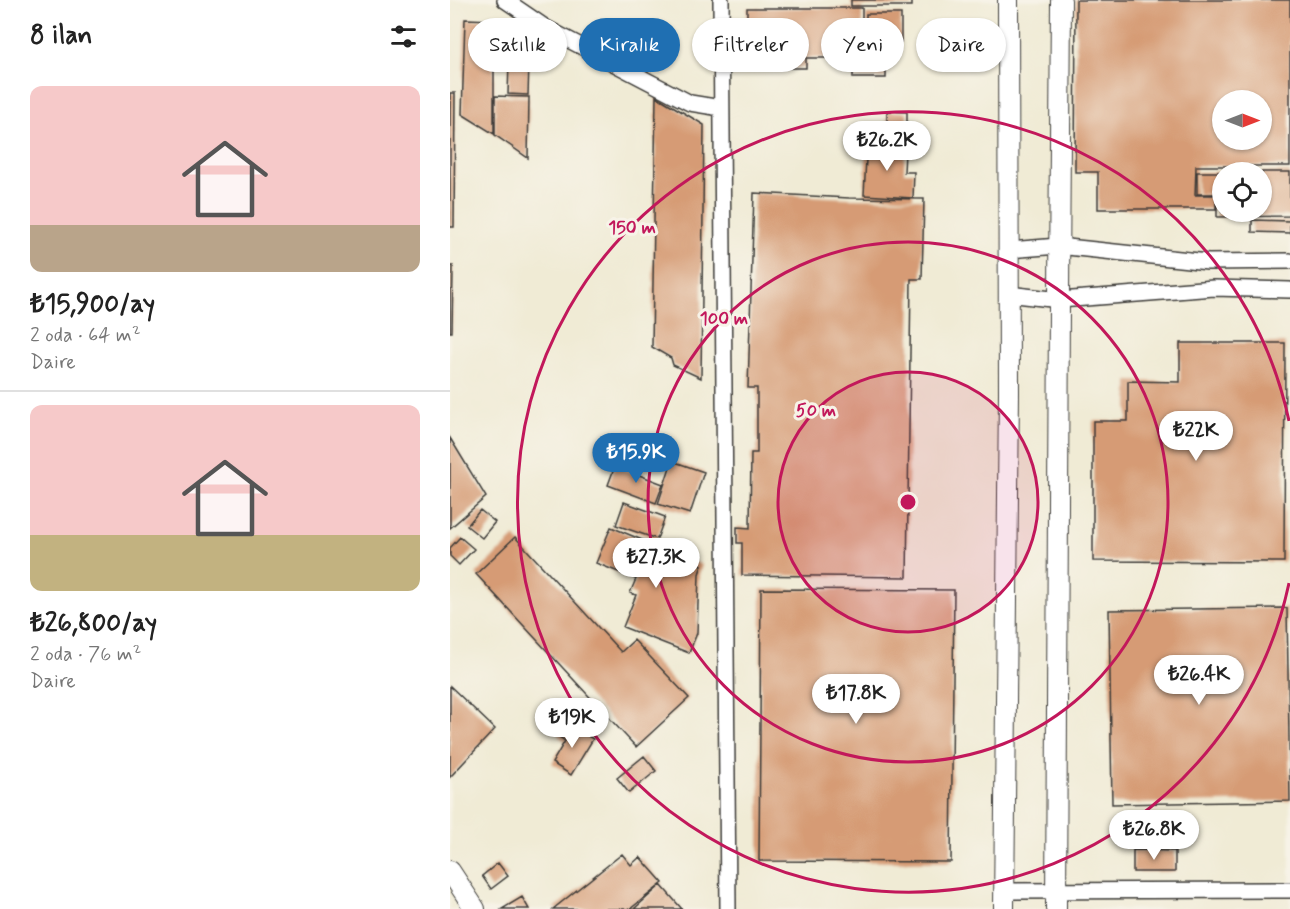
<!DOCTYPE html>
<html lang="tr">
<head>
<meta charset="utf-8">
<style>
  body { margin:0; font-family:Mynerve,sans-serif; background:#f6f6f6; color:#222; height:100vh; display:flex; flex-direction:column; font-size:22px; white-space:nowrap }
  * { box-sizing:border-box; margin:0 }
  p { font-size:20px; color:#767676 }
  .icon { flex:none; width:33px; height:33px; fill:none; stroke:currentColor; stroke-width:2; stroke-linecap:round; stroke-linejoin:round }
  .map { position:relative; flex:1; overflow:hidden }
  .drawer { display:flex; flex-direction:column; background:#fff; width:450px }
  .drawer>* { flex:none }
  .hud { position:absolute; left:18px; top:18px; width:570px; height:54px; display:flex; gap:12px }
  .needle { width:39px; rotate:90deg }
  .tools { position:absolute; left:762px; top:90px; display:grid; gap:12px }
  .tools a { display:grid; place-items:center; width:60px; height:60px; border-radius:50%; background:#fff; box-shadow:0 2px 4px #0004; font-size:30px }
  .price { position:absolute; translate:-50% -51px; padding:0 14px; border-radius:21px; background:#fff; color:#222; font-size:20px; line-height:39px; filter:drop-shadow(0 2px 3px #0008) }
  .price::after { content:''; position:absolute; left:50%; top:36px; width:18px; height:14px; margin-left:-9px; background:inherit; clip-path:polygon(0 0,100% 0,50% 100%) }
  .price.current { background:#1f6fb2; color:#fff }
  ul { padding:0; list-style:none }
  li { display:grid; align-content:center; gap:12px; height:318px; padding:0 30px }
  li+li { border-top:2px solid #e0e0e0 }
  li span { display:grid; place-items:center; height:186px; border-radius:12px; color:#555 }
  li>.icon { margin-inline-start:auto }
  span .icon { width:108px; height:108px; fill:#fffc; stroke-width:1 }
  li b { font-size:26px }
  h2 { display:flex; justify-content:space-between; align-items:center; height:72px; padding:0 30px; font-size:26px }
  .chip { padding:0 21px; border-radius:27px; background:#fff; box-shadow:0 2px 4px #0004; font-size:21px; line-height:54px }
  .chip.current { background:#1f6fb2; color:#fff }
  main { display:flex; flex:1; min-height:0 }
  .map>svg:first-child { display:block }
  .building { fill:#d69b74; fill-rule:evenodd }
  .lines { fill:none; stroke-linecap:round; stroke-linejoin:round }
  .minor-casing { stroke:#3c3b38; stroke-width:18 }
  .tertiary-casing { stroke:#3c3b38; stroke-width:22 }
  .minor { stroke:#fff; stroke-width:15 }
  .tertiary { stroke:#fff; stroke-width:20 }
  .ring { fill:none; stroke:#c2185b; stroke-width:3 }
  .centre { fill:#c2185b; stroke:#f7f3e8; stroke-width:3 }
  .ring-label { font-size:18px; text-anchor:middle; font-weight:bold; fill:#c2185b; stroke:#f7f3e8; stroke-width:6; stroke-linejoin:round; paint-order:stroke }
</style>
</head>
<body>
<main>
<section class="drawer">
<h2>8 ilan<svg class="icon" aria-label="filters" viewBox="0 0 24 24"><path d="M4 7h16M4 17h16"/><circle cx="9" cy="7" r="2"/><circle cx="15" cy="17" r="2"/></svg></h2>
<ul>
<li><span style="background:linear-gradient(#f6c9c9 75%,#b9a48a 0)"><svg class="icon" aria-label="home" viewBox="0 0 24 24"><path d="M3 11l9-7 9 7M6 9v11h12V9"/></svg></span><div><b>₺15,900/ay</b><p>2 oda · 64 m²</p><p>Daire</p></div></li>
<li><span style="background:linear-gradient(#f6c9c9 70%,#c2b280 0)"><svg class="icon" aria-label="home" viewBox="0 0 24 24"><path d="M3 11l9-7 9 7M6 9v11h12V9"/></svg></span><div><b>₺26,800/ay</b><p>2 oda · 76 m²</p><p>Daire</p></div></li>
</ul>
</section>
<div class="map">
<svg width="840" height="909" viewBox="0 0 840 909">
  <rect width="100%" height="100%" fill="#f7f3e8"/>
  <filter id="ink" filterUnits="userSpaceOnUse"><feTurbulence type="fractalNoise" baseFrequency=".0167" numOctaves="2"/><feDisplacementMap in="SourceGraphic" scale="12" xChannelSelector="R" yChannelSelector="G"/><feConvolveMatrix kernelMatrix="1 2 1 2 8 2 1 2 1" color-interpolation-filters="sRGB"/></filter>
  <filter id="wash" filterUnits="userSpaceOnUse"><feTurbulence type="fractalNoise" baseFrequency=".008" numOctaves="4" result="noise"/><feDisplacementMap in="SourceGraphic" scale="24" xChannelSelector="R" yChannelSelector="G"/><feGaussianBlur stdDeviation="1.35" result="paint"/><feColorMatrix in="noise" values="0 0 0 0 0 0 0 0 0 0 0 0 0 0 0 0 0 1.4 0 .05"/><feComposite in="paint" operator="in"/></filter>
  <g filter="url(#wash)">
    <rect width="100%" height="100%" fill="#f0ebd5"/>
    <g id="blocks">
      <path class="building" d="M401 0H462V6H401Z
        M626 0H840V166H746L745 195H766V209H648V172H625ZM772 100H812V140H772Z
        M297 8H412V36H384V58H356V68H339V41H297Z
        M416 14H451V42H416Z
        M15 19 44 20V134L12 114Z
        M403 51H436V78H403Z
        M59 63H79L78 95 58 94Z
        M0 93H5L4 227H0Z
        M45 96 79 97 78 158 45 135Z
        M206 96 254 125 251 378 223 365 221 358 202 347Z
        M437 111 457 112V127L437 126Z
        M417 141 441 142V151L455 152 454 172H464L463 198 414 195Z
        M747 172H772V212H812V172H840V216L767 217V194H747Z
        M304 193 399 198 474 199 472 279H461L457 577 292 575V543H287V527L300 528 301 453H307V388H298Z
        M802 220 840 221V233L802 232Z
        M0 266H3L2 332H0Z
        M730 343H835L834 562 643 561V421H678V381L730 382Z
        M0 438 36 497 0 528Z
        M222 461 254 472 240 514 208 504Z
        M165 466 213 484 206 503 158 485Z
        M174 502 215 517 207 539 166 525Z
        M30 510 45 522 32 538 17 526Z
        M161 527 252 565 249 574 247 633 239 653 173 627 186 595 180 593 186 579 146 563Z
        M10 537 24 549 9 565 0 556V548Z
        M65 537 171 652 184 640 239 698 186 747 26 574Z
        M311 589 504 590 501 862 309 861Z
        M837 608 840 801 662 804 659 610Z
        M0 686 45 729 0 777Z
        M116 723 143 739 121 775 102 763 115 741 108 736Z
        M194 756 206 771 179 793 167 778Z
        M683 850 725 851V872H683Z
        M172 854 181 865 190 857 213 883 180 909H103Z
        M48 863 58 876 41 889 32 876Z
        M211 885 232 909H184Z
        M72 897 79 909H52Z"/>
    </g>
  </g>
  <g filter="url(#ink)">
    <use href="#blocks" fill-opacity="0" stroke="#3c3b38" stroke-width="1.5"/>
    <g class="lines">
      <g class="minor-casing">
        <path id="minor" d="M55 0 96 28 240 103 271 108
          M271 0 278 909
          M558 250 608 246 758 262 840 261
          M558 294 610 300 764 288 840 290
          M555 891 840 890"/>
      </g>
      <g class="tertiary-casing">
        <path id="tertiary" d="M0 871 25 909
          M554 909 559 392 558 0
          M606 909C606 606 609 303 611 0"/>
      </g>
      <use href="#minor" class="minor"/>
      <use href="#tertiary" class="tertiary"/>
    </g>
  </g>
  <circle cx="458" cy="502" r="130" fill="#c2185b" fill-opacity=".12"/>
  <g class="ring">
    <circle cx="458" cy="502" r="130"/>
    <circle cx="458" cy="502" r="260"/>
    <path d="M839 583A390 390 0 1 1 839 421"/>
  </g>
  <circle cx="458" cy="502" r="9" class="centre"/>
  <g class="ring-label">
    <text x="182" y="233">150 m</text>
    <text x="274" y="324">100 m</text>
    <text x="366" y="416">50 m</text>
  </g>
</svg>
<div class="tools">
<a><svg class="needle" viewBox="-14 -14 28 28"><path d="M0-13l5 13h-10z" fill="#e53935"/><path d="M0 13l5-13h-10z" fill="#767676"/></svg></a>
<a><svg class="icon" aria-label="locate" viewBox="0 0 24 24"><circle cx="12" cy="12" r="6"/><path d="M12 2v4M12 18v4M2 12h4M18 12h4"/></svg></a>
</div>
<b class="price" style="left:437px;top:172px">₺26.2K</b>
<b class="price" style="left:746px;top:462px">₺22K</b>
<b class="price current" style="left:186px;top:484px">₺15.9K</b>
<b class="price" style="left:206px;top:589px">₺27.3K</b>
<b class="price" style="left:749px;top:706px">₺26.4K</b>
<b class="price" style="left:406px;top:725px">₺17.8K</b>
<b class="price" style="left:122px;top:749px">₺19K</b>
<b class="price" style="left:704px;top:861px">₺26.8K</b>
<div class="hud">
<a class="chip">Satılık</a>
<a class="chip current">Kiralık</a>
<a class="chip">Filtreler</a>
<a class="chip">Yeni</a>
<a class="chip">Daire</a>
</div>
</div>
</main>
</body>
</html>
